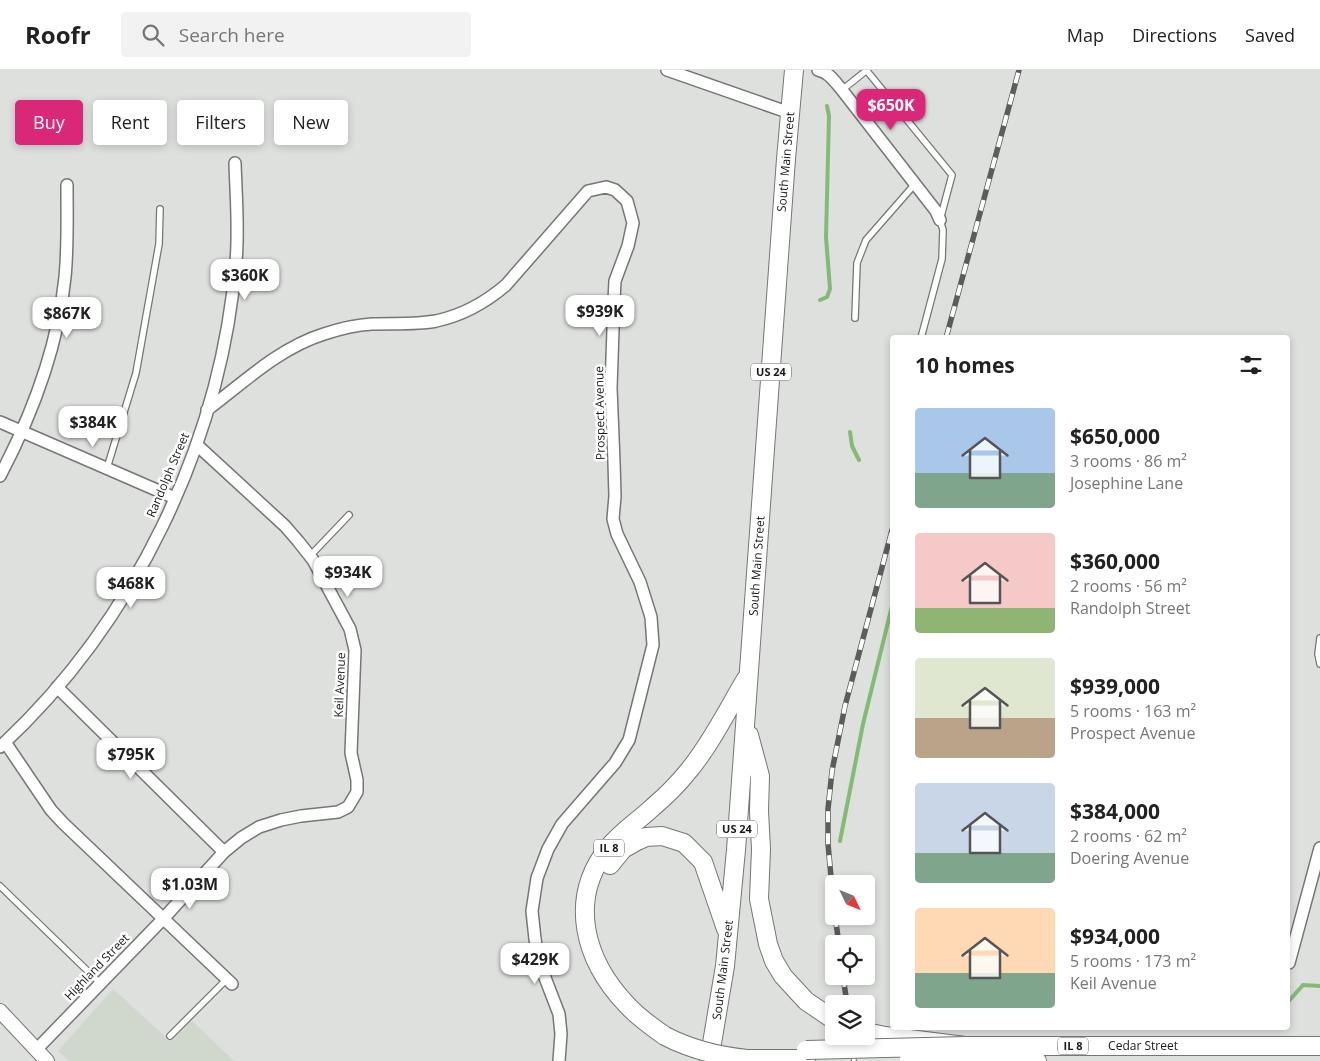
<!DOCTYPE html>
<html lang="en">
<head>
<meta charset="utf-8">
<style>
  body { margin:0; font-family:"Open Sans",sans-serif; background:#f2f2f2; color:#222; height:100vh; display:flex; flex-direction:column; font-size:19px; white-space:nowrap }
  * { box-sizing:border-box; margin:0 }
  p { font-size:16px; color:#767676 }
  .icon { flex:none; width:28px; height:28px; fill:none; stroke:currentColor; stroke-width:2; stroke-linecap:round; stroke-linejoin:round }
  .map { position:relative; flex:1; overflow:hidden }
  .details { position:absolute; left:890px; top:265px; width:400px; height:695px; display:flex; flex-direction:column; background:#fff; border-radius:5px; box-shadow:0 2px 8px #0003 }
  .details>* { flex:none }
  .hud { position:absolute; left:15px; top:30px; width:475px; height:45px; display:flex; gap:10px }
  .needle { width:32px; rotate:133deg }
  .buttons { position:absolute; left:825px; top:805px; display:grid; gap:10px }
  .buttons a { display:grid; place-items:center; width:50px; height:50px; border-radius:5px; background:#fff; box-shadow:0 2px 8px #0003; font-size:25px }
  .price { position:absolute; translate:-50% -42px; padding:0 11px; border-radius:10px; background:#fff; color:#222; font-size:16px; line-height:32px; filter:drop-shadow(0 1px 2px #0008) }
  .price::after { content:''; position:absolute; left:50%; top:30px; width:15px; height:11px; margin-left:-8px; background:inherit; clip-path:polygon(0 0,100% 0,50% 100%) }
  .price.on { background:#db2777; color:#fff }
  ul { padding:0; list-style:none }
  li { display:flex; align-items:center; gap:15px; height:125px; padding:0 25px }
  li span { display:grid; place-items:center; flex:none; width:140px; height:100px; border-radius:5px; color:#555 }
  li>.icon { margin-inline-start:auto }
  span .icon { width:60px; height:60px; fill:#fffc; stroke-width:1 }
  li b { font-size:21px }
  h2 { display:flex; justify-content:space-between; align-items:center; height:60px; padding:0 25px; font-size:21px }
  .chip { padding:0 18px; border-radius:5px; background:#fff; box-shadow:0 2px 8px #0003; font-size:18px; line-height:45px }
  .chip.on { background:#db2777; color:#fff }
  header { display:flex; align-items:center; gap:30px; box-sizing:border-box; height:70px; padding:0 25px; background:#fff; border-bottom:1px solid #e0e0e0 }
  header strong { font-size:24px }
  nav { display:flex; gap:28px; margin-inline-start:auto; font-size:18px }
  .search { width:350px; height:45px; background:#f2f2f2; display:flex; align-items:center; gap:12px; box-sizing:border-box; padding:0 18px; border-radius:5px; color:#767676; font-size:19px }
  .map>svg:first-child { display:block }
  .built { fill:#d0d8ce }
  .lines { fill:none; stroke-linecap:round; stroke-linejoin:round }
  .stream { stroke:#83bb76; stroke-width:4 }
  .service-casing { stroke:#757774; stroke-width:8 }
  .minor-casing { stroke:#757774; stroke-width:14 }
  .tertiary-casing { stroke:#757774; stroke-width:16 }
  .primary-casing { stroke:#757774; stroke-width:20 }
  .service { stroke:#fff; stroke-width:5.5 }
  .minor { stroke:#fff; stroke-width:11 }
  .tertiary { stroke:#fff; stroke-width:14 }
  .primary { stroke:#fff; stroke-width:18 }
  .rail-casing { stroke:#5b5c5b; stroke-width:5.5 }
  .rail { stroke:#fff; stroke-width:4; stroke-dasharray:11; stroke-linecap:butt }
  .primary-bridge-casing { stroke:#757774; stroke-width:20; stroke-linecap:butt }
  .primary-bridge { stroke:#fff; stroke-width:18 }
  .labels { text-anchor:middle; stroke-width:5; stroke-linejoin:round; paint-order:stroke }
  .shield { fill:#fff; stroke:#5d5e5d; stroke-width:1 }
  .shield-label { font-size:11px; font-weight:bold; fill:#181918 }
  .street-label { font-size:12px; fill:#181918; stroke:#fff }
</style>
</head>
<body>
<header>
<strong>Roofr</strong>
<div class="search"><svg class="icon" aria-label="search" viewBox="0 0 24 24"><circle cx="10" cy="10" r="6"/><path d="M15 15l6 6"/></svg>Search here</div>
<nav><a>Map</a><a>Directions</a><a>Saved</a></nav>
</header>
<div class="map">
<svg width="1320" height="991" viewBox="0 0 1320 991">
  <rect width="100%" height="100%" fill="#dee0dd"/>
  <path class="built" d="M113 919 170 971 190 949 234 991H70L58 981Z"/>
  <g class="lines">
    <path class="stream" d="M820 230 827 227 830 219 826 167 829 46 827 36
      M850 362 852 376 859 390
      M840 771 863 654 892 536
      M1288 932 1303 915 1320 916"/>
    <g class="service-casing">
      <path id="service" d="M867 1 952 105 940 150 943 160 942 189 921 268
        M842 20 867 0
        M855 248 857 193 866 170 915 114
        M107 398 136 303 159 174 160 139
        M310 486 349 445
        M1320 568 1318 584 1320 594
        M0 816 100 913
        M170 966 227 909"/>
    </g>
    <g class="minor-casing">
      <path id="minor" d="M667 0 790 43
        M818 0C829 2 835 12 842 20L936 141 940 150
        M207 340C243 313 279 278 324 264 339 259 355 255 372 254 393 253 415 255 436 251 464 245 485 233 506 215L588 121 606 117 615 120 627 131 633 153 628 176 615 211 614 230 611 318 614 392 615 426 613 449 617 464 640 512 651 547 653 575 629 670 615 693 562 754 548 779 537 808 532 841 535 869 539 892 559 944 561 964 559 991
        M0 352 175 428
        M0 406C32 345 58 277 65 207 68 177 67 146 67 115
        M57 617 224 782
        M5 672 51 740 63 753 232 914
        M0 677C134 553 221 373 236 191 239 159 236 126 235 93
        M1289 893 1320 778
        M36 980 163 849 224 782 241 768 259 757 281 750 301 746 338 742 348 737 357 722V710L351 683 355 580 350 559 313 490 298 471 285 456 197 375"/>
    </g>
    <g class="tertiary-casing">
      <path id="tertiary" d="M0 941 47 991"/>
    </g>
    <g class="primary-casing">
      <path id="primary" d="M749 665 760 706 759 741 761 779 759 829 768 874 774 891 783 906 806 931 834 950
        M610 795 623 779 637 771 646 767 662 766 684 773 703 792 726 859
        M866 962 885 966 965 976H1320
        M665 966C652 957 638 947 627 935 585 891 567 830 608 778 621 762 638 751 653 737 666 726 679 713 690 699 712 672 728 639 746 609
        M747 989H806
        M709 991 725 896 736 780 786 89 794 0
        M948 991H1037"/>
    </g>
    <use href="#service" class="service"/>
    <use href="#minor" class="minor"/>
    <use href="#tertiary" class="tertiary"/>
    <use href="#primary" class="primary"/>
    <g class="rail-casing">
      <path id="rail" d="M946 268 1019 0
        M834 840 828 774V739L832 701 845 636 892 460
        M835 846 839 874
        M843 906 847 934
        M851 966 854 991"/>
    </g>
    <use href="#rail" class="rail"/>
    <g class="primary-bridge-casing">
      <path id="primary-bridge" d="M665 966C692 980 717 986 747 989
        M806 980 965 976
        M909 989 963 990"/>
    </g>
    <use href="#primary-bridge" class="primary-bridge"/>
  </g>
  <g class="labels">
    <g class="shield">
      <rect x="751" y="293.5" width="40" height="17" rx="4"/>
      <rect x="717" y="750.5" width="40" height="17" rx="4"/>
      <rect x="594" y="769.5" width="30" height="17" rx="4"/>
      <rect x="1058" y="967.5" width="30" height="17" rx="4"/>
    </g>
    <g class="shield-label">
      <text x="771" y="306">US 24</text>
      <text x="737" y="763">US 24</text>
      <text x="609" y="782">IL 8</text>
      <text x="1073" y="980">IL 8</text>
    </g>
    <g class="street-label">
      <text transform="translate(786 92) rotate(-85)" y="4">South Main Street</text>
      <text transform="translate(600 343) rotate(-91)" y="4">Prospect Avenue</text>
      <text transform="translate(168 405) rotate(-67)" y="4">Randolph Street</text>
      <text transform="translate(757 496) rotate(-86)" y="4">South Main Street</text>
      <text transform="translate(340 615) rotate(-88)" y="4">Keil Avenue</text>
      <text transform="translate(97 897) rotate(-46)" y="4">Highland Street</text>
      <text transform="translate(723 900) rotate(-83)" y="4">South Main Street</text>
      <text x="1143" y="980">Cedar Street</text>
    </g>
  </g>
</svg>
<div class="buttons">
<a><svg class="needle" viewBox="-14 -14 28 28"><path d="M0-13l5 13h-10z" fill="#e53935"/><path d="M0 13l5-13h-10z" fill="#767676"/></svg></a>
<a><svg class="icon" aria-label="locate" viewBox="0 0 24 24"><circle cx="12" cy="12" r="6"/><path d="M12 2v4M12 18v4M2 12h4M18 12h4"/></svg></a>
<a><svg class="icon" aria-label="layers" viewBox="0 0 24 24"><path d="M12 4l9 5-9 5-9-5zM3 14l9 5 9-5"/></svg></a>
</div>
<b class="price on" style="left:891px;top:61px">$650K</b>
<b class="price" style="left:245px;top:231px">$360K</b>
<b class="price" style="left:600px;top:267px">$939K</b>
<b class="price" style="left:67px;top:269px">$867K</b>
<b class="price" style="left:93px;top:378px">$384K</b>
<b class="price" style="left:348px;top:528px">$934K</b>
<b class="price" style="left:131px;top:539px">$468K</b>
<b class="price" style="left:131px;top:710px">$795K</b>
<b class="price" style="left:190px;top:840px">$1.03M</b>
<b class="price" style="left:535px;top:915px">$429K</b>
<div class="hud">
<a class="chip on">Buy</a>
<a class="chip">Rent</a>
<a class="chip">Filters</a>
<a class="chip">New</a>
</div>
<section class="details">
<h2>10 homes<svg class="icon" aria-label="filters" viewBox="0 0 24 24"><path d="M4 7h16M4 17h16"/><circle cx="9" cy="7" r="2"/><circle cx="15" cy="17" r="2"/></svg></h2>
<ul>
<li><span style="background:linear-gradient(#a9c7e8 65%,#7fa58c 0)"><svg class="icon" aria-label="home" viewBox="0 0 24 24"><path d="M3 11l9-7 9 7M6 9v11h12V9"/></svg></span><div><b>$650,000</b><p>3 rooms · 86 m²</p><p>Josephine Lane</p></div></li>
<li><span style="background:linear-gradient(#f6c9c9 75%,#8fb573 0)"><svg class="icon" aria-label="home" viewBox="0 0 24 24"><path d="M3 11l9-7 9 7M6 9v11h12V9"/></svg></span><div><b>$360,000</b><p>2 rooms · 56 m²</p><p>Randolph Street</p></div></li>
<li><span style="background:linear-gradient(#dfe7d0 60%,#b9a48a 0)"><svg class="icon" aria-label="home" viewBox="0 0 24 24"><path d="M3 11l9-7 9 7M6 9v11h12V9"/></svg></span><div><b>$939,000</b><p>5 rooms · 163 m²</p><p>Prospect Avenue</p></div></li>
<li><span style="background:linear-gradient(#c9d6e8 70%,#7fa58c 0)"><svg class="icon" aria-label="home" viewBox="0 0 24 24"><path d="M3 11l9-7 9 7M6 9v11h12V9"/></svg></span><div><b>$384,000</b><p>2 rooms · 62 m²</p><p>Doering Avenue</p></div></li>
<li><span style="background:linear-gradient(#ffd9b3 65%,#7fa58c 0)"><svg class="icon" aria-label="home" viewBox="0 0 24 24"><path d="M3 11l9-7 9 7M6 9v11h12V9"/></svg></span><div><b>$934,000</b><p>5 rooms · 173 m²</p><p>Keil Avenue</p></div></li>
</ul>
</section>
</div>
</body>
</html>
